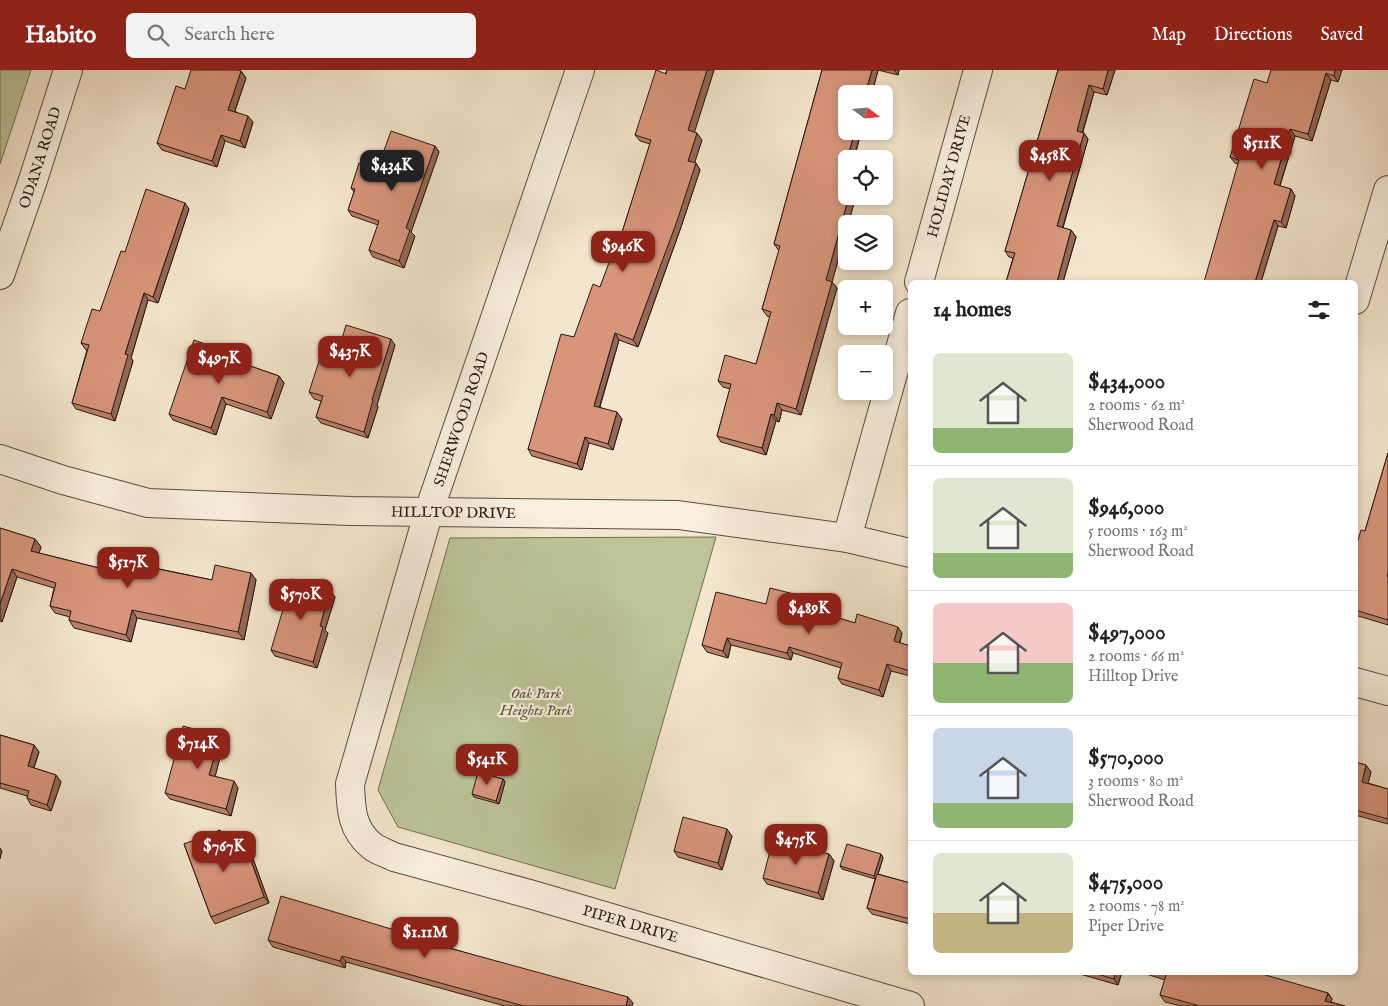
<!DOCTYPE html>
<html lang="en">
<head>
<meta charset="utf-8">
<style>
  body { margin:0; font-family:"IM FELL English",serif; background:#f2f2f2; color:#222; height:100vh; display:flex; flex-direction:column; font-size:19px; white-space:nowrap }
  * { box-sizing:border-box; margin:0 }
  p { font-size:16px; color:#767676 }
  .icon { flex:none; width:28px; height:28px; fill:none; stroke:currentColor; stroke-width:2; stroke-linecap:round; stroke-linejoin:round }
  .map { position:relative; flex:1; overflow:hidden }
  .side { position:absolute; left:908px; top:210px; width:450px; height:695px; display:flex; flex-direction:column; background:#fff; border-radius:8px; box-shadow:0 2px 8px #0003 }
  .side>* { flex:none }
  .needle { width:32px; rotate:106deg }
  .tools { position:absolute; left:838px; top:15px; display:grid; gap:10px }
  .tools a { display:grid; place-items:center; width:55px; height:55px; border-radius:8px; background:#fff; box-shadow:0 2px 8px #0003; font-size:25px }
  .price { position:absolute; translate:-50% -42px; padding:0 11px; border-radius:10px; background:#8f2418; color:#fff; font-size:16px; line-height:32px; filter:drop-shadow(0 1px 2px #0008) }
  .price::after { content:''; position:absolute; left:50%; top:30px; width:15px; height:11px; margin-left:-8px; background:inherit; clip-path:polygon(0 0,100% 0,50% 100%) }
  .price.selected { background:#222; color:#fff }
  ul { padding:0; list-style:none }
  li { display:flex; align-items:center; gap:15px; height:125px; padding:0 25px }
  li+li { border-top:1px solid #e0e0e0 }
  li span { display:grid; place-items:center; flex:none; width:140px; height:100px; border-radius:8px; color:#555 }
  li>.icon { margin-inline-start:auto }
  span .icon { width:60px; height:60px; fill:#fffc; stroke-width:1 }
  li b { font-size:21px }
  h2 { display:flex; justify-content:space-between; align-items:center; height:60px; padding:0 25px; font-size:21px }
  header { display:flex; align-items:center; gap:30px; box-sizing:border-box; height:70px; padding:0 25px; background:#8f2418; color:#fff }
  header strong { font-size:24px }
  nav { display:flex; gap:28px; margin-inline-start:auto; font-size:18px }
  .search { width:350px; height:45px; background:#f2f2f2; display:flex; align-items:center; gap:12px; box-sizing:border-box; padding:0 18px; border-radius:8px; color:#767676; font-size:19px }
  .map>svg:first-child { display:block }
  .green { fill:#bcc498; stroke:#716e55 }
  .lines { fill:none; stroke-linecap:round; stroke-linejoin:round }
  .minor-casing { stroke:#5a4c41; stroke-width:30 }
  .minor { stroke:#f8efde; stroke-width:28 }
  .wall { fill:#ba806b; stroke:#261912 }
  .shaded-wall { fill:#976857; stroke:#261912 }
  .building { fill:#d8957c; stroke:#261912 }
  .labels { text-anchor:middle; stroke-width:4.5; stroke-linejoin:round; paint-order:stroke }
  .street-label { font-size:15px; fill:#261912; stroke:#f8efde }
  .park-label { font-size:15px; font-style:italic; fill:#5a5541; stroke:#f8efde }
</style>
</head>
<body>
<header>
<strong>Habito</strong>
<div class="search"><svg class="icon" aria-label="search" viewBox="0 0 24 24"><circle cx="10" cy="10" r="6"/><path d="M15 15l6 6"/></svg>Search here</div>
<nav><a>Map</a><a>Directions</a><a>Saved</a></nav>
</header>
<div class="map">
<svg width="1388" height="936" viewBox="0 0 1388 936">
  <rect width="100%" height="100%" fill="#f4e6cd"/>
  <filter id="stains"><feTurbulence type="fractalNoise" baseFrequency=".004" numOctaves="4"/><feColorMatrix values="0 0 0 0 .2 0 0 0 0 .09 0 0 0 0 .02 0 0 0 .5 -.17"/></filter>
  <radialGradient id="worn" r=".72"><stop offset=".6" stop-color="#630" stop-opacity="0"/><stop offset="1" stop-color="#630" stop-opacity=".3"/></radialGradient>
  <path class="green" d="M0 0H31L0 94Z
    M716 467 615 819 398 757 378 720 450 468Z"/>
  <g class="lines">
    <g class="minor-casing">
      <g id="minor">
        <path id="s1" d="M580 0 429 441 350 714C351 738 351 759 372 776 378 781 387 783 394 787L533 825 910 936"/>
        <path id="s2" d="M0 205 33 110 68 0"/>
        <path id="s3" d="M919 212 978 0"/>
        <path d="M1355 230 1388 120"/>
        <path id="s4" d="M0 389 63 410 148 433 351 441 678 445 847 468 910 483"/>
        <path d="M847 468 910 243"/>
        <path d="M1355 612 1388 621"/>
      </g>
    </g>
    <use href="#minor" class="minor"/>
  </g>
  <path class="wall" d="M667 0H714L694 62 702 70 694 93H696L700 100 681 157 638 277 619 270 600 337 622 349 613 380 589 373 582 400 532 386 528 379 574 267 600 217 619 172 650 74 640 71 635 65Z
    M822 0H899L898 5 878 0 854 89H846V126H860L858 134 854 133 832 212 837 218 801 345 782 340 779 352 776 351 766 385 721 372 717 366 730 319 723 317 718 311 756 294 770 247 767 246 762 239 779 181 774 174Z
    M1058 0H1115L1107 25 1094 22 1083 62 1088 69 1063 158 1071 160 1076 167 1063 212H1006L1013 188 1009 187 1005 181Z
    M1342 0 1338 12 1331 10 1312 71 1295 66 1280 116 1291 119 1295 126 1286 158 1278 156 1261 212 1238 94 1235 93 1230 87 1267 13Z
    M241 1 246 8 235 41 253 52 245 78 225 71 217 97 162 80 157 73 185 19Z
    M435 76 439 82 411 162 415 166 404 198 373 187 369 180 378 155 352 146 348 140 354 122 351 118 377 100Z
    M189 139 158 233 148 230 131 288 133 291 115 351 76 339 72 333 87 280H86L81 273 100 241 125 182Z
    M395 275 377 335 378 337 368 368 321 353 316 347 321 331 314 329 309 322 337 286Z
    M240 291 239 292 279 306 284 313 271 349 226 334 216 365 173 350 169 344Z
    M1388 383V555L1355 545V480L1365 461Z
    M0 458 35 469 41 477 39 483 111 501 145 496 212 510 251 503 256 510 244 570 137 548 131 572 74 558 69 550 70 547 55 543 50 536 54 518 17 507 2 552 0 551Z
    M802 526 806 533 805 538 855 553 902 563 900 573 910 576V606L891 601 883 627 842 614 838 608 841 598 793 583 791 590 731 575 728 588 707 582 702 575 766 534Z
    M335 527 325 560 328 563 317 598 275 586 271 580Z
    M0 665 34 675 39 682 34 698 56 705 61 712 51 741 31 735 27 728V726L0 718Z
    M224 672 215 706 238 718 231 746 170 729 165 723Z
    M1355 692 1366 695 1371 702 1368 713 1388 719V754L1355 745Z
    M503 709 505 712 499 734 474 727 472 724Z
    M732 766 722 800 678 787 674 781Z
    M225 767 223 776 248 775 269 833 215 854 211 847 184 774Z
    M829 784 834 791 823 830 767 814 763 808Z
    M881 784 883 788 878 804 910 813V854L872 844 867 838 875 809 842 799 840 796Z
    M268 870 438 873 440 875 633 933 632 936H505L346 892 345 898 273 877Z
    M1073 902H1122L1118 915Z
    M1140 902H1246L1328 923 1332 929 1331 932 1345 936H1181L1165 932 1160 925 1165 910Z"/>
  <path class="shaded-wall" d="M707 0H714L693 67 688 60Z
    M872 0H878L872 24H865Z
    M894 0H899L898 5Z
    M1108 0H1115L1107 25 1103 19Z
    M1335 0H1342L1338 12 1334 6Z
    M241 1 246 8 233 46 228 40Z
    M1326 3 1331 10 1312 71 1308 64Z
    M1089 15 1094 22 1081 67 1077 61Z
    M248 46 253 52 245 78 240 71Z
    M1290 59 1295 66 1278 121 1274 114Z
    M855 61H861L854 89H847Z
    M697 63 702 70 693 98 688 91Z
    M1084 63 1088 69 1061 163 1057 156Z
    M221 65 225 71 217 97 212 91Z
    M435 76 439 82 411 162 415 166 404 198 399 191 406 158Z
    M696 93 700 100 681 157 638 277 633 270Z
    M1291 119 1295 126 1286 158 1281 152Z
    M849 126 854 133 848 154H846V160L831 216 826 210Z
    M853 126H860L858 134 853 127Z
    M185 133 189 139 158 233 153 227Z
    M1274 150 1278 156 1261 212H1255Z
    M1071 160 1076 167 1063 212H1057Z
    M832 212 837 218 801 345 796 339Z
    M144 223 148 230 131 288 133 291 115 351 111 344 125 284Z
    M615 263 619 270 598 342 594 336Z
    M391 269 395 275 377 335 378 337 368 368 364 362 372 330Z
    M235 285 240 291 237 297 233 290Z
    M279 306 284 313 271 349 267 342Z
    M222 327 226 334 216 365 211 358Z
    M777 333 782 340 779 352 774 345Z
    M617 342 622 349 613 380 608 374Z
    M771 344 776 351 766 385 762 378Z
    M585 367 589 373 582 400 577 394Z
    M35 469 41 477 37 489 31 481Z
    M12 499 17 507 2 552 0 549V534Z
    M251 503 256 510 244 570 238 562Z
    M330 520 335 527 325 560 328 563 317 598 313 592 320 556Z
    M802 526 806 533 804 542 799 536Z
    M132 540 137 548 131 572 126 565Z
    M898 557 902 563 898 577 894 571Z
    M727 568 731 575 728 588 723 581Z
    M789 577 793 583 791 590 787 583Z
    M887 594 891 601 883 627 879 620Z
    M220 666 224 672 214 711 209 705Z
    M34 675 39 682 32 703 28 696Z
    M1366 695 1371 702 1367 718 1362 712Z
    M56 705 61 712 51 741 47 735Z
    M503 709 505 712 499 734 496 731Z
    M234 711 238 718 231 746 226 739Z
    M727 759 732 766 722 800 718 793Z
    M220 760 225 767 220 785 216 779Z
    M243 768 248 775 269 833 264 827Z
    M0 778 2 781 0 789Z
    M829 784 834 791 823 830 818 823Z
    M881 784 883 788 876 810 874 806Z
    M342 886 346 892 345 898 340 891Z
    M1115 902H1122L1118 915 1114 909Z
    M1328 923 1332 929 1330 936 1325 931Z
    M628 927 633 933 632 936H626Z"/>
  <path class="building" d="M191 0H238L241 1 228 40 248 46 240 71 221 65 212 91 157 73 176 16 185 19Z
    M656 0 666 4 667 0H707L688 60 697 63 688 91 696 93 677 151 633 270 615 263 594 336 617 342 608 374 585 367 577 394 528 379 561 264 574 267 593 214 600 217 617 171 619 172 651 70 635 65Z
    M822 0H872L865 24H846V61H855L847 89H846V126H853V127L849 126 826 210 832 212 796 339 777 333 774 345 771 344 762 378 717 366 731 314 718 311 725 285 756 294 771 242 762 239 780 176 774 174Z
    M1058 0H1108L1103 19 1089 15 1077 61 1084 63 1057 156 1071 160 1057 212H1006L1015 183 1005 181Z
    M1271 0H1335L1334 6 1326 3 1308 64 1290 59 1274 114 1291 119 1281 152 1274 150 1255 212H1204L1239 90 1230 87 1254 9 1267 13Z
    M391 61 435 76 406 158 410 160 399 191 369 180 379 151 348 140 355 119 351 118 359 93 377 100Z
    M146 119 185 133 153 227 144 223 125 284 128 285 111 344 72 333 89 275 81 273 92 239 100 241 121 181 125 182Z
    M346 255 391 269 372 330H373L364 362 316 347 323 326 309 322 322 282 337 286Z
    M194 270 235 285 233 290 279 306 267 342 222 327 211 358 169 344Z
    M1388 383V503L1387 506 1388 507V550L1355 540V480L1361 460 1365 461Z
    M0 458 35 469 31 481 111 501 115 487 143 494V496L212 510 215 495 251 503 238 562 132 540 126 565 69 550 71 541 50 536 56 513 12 499 0 534Z
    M292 509 330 520 320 556 323 557 313 592 271 580Z
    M770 518 802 526 799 536 855 553 857 544 898 557 894 571 910 576V601L887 594 879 620 838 608 842 593 789 577 787 583 727 568 723 581 702 575 716 522 766 534Z
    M183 656 220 666 209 705 234 711 226 739 165 723Z
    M0 665 34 675 28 696 56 705 47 735 27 728 29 721 0 713Z
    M1355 692 1366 695 1362 712 1388 719V749L1355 740Z
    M478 702 503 709 496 731 472 724Z
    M683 747 727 759 718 793 674 781Z
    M220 760 216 779 243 768 264 827 211 847 184 774Z
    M773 769 829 784 818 823 763 808Z
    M847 774 881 784 874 806 840 796Z
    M877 804 910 813V849L867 838Z
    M281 826 438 873V875L628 927 626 936H524L342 886 340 891 268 870Z
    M1091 902H1115L1114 909Z
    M1158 902H1246L1252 904 1253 902H1255L1328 923 1325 931 1345 936H1200L1160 925 1166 905Z"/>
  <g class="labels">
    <g class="street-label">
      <text dy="5" stroke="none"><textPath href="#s2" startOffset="124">ODANA ROAD</textPath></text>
      <text dy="5" stroke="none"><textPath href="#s3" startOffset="110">HOLIDAY DRIVE</textPath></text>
      <text transform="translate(461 349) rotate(-71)" y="5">SHERWOOD ROAD</text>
      <text dy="5" stroke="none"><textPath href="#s4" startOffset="460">HILLTOP DRIVE</textPath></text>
      <text dy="5" stroke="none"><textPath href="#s1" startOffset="1089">PIPER DRIVE</textPath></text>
    </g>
    <g class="park-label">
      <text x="536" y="628">Oak Park<tspan x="536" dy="17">Heights Park</tspan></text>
    </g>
  </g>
  <rect width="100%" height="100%" filter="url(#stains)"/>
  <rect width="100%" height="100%" fill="url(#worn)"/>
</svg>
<div class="tools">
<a><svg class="needle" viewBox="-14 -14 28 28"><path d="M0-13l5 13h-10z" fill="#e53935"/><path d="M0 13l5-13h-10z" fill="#767676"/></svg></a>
<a><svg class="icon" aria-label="locate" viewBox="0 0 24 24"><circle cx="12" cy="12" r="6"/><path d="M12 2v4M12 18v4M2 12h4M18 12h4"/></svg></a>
<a><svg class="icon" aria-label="layers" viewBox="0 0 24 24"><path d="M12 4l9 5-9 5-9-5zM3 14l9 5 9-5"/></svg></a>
<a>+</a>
<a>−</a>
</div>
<b class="price" style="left:1262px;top:100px">$511K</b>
<b class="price" style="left:1050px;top:112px">$458K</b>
<b class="price selected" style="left:392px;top:122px">$434K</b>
<b class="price" style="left:623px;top:203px">$946K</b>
<b class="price" style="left:350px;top:308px">$437K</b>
<b class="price" style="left:219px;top:315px">$497K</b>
<b class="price" style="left:128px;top:519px">$517K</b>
<b class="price" style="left:301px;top:551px">$570K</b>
<b class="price" style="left:809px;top:565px">$489K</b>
<b class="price" style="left:198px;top:700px">$714K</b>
<b class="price" style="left:487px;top:716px">$541K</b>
<b class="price" style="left:796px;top:796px">$475K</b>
<b class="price" style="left:224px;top:803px">$767K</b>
<b class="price" style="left:425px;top:889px">$1.11M</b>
<section class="side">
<h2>14 homes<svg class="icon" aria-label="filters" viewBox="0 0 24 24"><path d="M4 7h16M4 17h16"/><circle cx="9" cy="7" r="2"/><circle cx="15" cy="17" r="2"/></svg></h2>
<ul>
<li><span style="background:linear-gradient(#dfe7d0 75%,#8fb573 0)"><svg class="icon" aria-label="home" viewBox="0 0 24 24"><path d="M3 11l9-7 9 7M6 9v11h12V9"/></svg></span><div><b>$434,000</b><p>2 rooms · 62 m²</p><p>Sherwood Road</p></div></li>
<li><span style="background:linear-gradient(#dfe7d0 75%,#8fb573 0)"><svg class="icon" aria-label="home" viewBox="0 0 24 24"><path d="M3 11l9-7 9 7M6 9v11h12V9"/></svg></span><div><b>$946,000</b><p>5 rooms · 163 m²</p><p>Sherwood Road</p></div></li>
<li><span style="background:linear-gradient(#f6c9c9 60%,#8fb573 0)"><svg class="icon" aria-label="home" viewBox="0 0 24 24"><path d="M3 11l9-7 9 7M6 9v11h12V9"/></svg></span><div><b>$497,000</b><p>2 rooms · 66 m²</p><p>Hilltop Drive</p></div></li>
<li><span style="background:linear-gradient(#c9d6e8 75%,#8fb573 0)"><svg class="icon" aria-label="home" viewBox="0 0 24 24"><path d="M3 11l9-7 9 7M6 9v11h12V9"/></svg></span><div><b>$570,000</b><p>3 rooms · 80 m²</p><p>Sherwood Road</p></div></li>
<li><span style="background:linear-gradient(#dfe7d0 60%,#c2b280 0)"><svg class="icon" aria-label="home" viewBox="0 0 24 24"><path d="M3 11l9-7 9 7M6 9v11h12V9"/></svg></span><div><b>$475,000</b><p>2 rooms · 78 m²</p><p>Piper Drive</p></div></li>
</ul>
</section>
</div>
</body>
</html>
